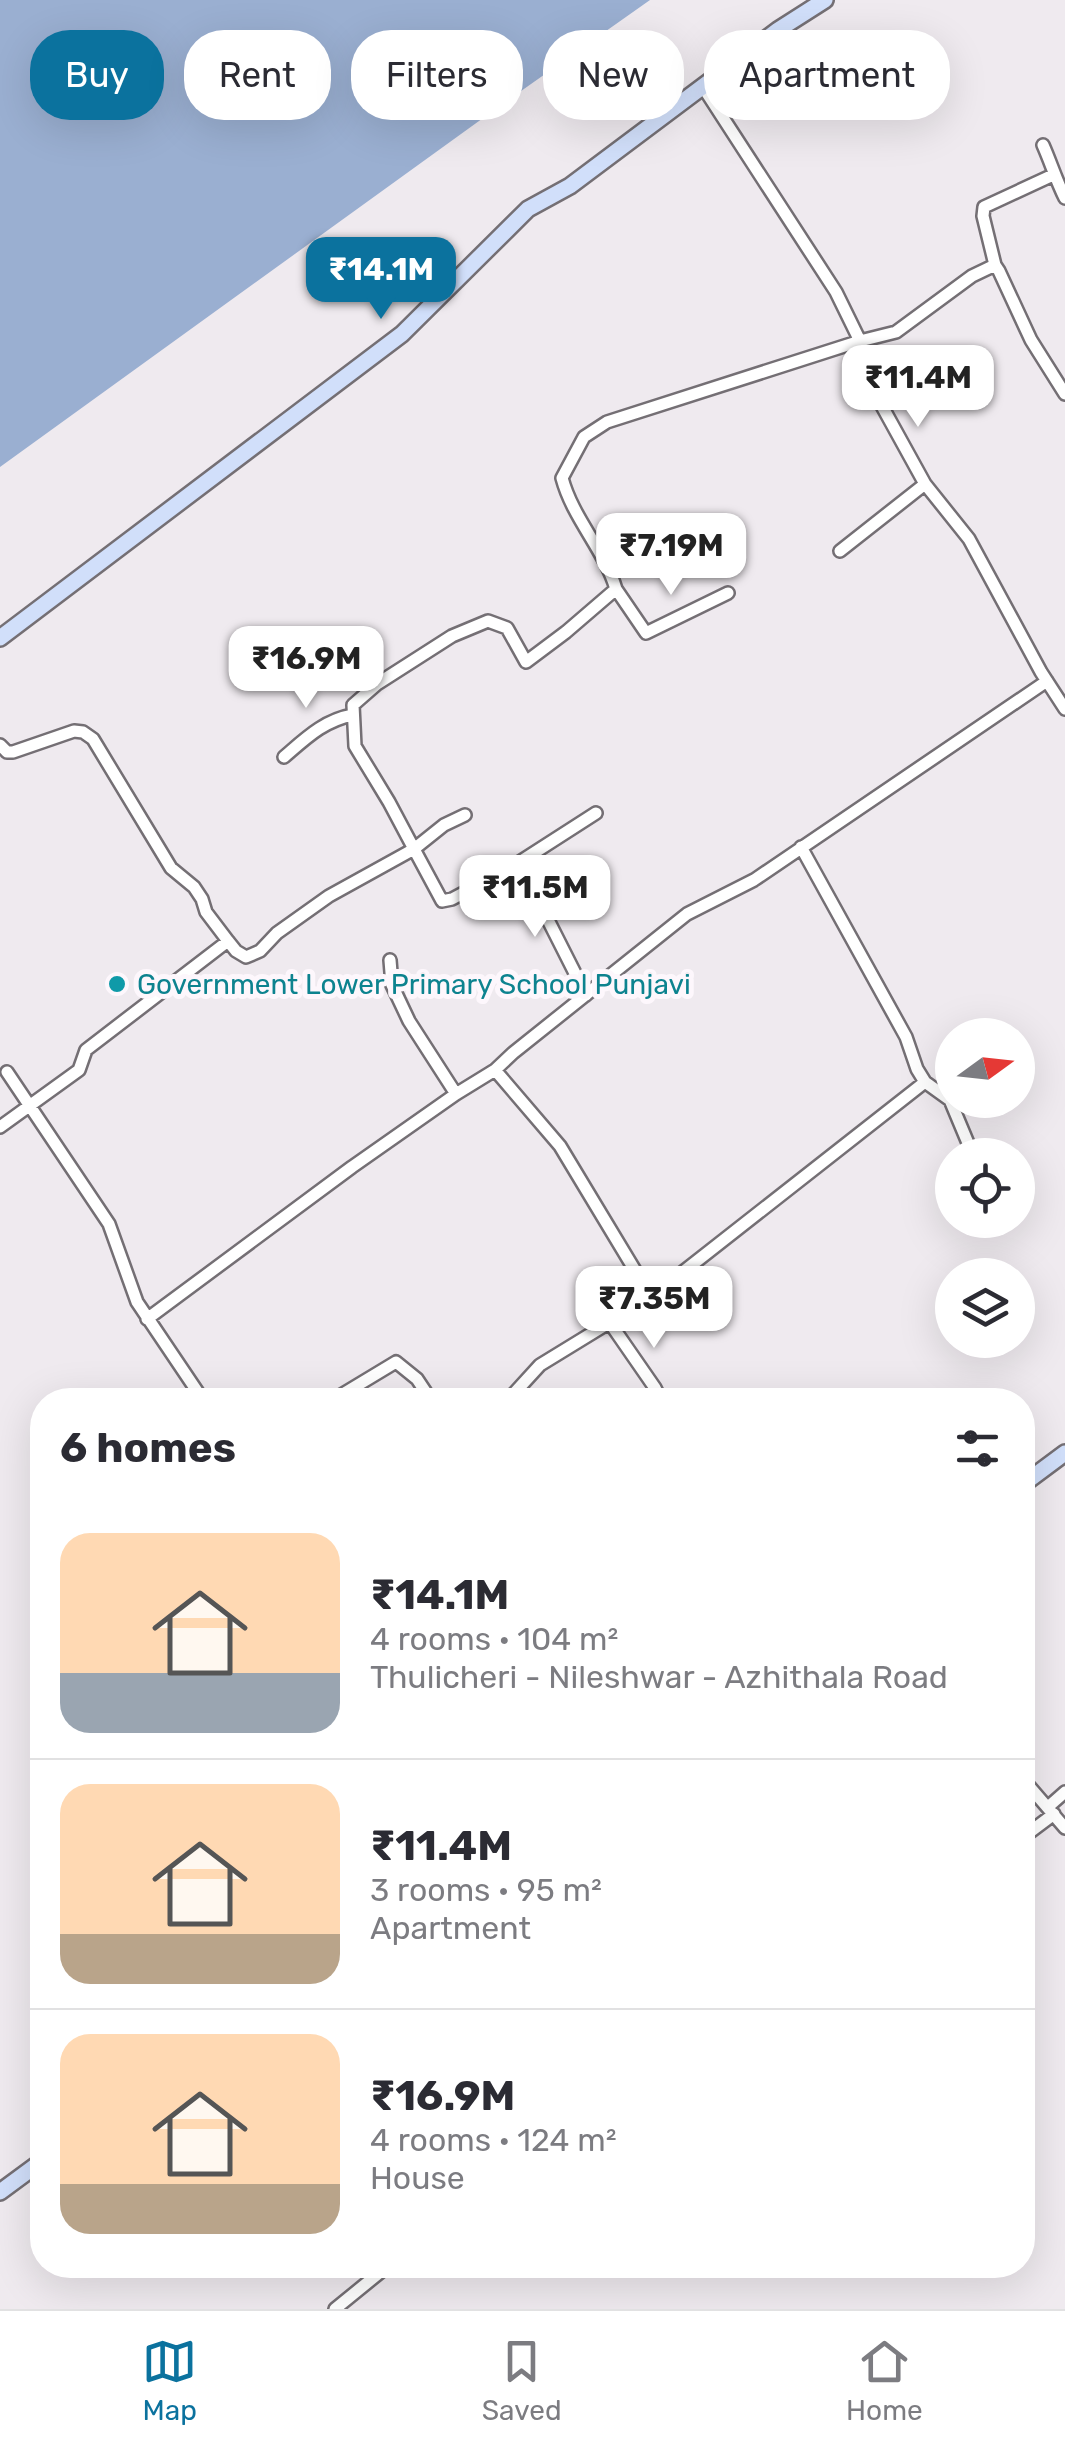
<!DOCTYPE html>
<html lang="en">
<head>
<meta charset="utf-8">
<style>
  body { margin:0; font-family:Rubik,sans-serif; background:#f2f2f3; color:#2b2b33; height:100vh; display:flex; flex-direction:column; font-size:38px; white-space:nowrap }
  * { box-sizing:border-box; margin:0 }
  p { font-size:32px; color:#7c7c81 }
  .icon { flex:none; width:55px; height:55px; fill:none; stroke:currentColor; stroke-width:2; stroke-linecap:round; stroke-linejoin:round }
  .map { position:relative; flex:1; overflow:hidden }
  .sheet { position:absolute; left:30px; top:1388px; width:1005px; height:890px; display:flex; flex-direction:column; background:#fff; border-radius:40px; box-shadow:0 10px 40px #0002 }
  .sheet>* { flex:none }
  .hud { position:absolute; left:30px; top:30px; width:1005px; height:90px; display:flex; gap:20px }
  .needle { width:65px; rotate:75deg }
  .buttons { position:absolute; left:935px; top:1018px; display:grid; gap:20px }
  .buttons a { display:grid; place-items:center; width:100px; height:100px; border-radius:50%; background:#fff; box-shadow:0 10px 40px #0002; font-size:50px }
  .price { position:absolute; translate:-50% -85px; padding:0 22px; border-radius:20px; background:#fff; color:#222; font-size:32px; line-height:65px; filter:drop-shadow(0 2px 5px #0008) }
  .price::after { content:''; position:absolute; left:50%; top:60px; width:30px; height:22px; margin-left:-15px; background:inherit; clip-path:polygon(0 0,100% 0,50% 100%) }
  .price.active { background:#0b729e; color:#fff }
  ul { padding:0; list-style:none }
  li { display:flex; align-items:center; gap:30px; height:250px; padding:0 30px }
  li+li { border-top:2px solid #e1e1e2 }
  li span { display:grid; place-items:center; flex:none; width:280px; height:200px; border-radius:30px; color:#555 }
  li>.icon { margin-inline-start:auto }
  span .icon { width:120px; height:120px; fill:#fffc; stroke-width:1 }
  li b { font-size:42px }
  h2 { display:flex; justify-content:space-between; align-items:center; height:120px; padding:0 30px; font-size:42px }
  .tag { padding:0 35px; border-radius:40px; background:#fff; box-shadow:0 10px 40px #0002; font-size:35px; line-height:90px }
  .tag.active { background:#0b729e; color:#fff }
  .menu { display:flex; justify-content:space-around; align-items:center; height:140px; border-top:2px solid #e1e1e2; background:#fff; font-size:28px; color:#7c7c81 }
  .menu a { display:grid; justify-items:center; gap:5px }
  .menu .active { color:#0b729e }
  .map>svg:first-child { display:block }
  .water { fill:#9aafd1 }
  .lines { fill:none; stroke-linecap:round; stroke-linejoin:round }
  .minor-casing { stroke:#746f74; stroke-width:16 }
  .secondary-casing { stroke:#746f74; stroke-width:20 }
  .minor { stroke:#fff; stroke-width:11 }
  .secondary { stroke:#d1dffa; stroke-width:15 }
  .culture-dot { fill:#0f9aa8; stroke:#fdf7fc; stroke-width:4 }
  .labels { text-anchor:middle; stroke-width:10; stroke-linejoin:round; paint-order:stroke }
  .culture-label { font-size:28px; fill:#0d838f; stroke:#fdf7fc; text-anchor:start }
</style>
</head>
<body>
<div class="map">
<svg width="1065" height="2309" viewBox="0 0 1065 2309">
  <rect width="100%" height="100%" fill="#efeaef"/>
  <path class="water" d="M0 0H650L497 108 0 467Z"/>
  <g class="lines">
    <g class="minor-casing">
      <path id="minor" d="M703 87 836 292 860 341 882 406 925 484 969 539 1041 672 1065 709
        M1043 145C1051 163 1056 180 1065 198
        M1053 175 984 207 983 216 995 265 999 271 1031 340 1065 394
        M840 551 925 484
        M616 589 646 633 728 593
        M0 745 7 752H13L74 731 83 732 93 739 171 868 194 887 202 899 206 912 228 941 236 951 246 957 260 951 277 933 329 896 414 849 389 802 355 746 353 705 377 684 452 636 488 621 507 628 526 662 566 632 616 589C604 549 573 519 562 478L584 437 607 422 860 341 896 332 972 276 995 265
        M284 757C305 739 324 720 353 715
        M465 815 444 825 414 849 442 901 452 899 512 867 596 813
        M512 867 540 904 586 995
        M390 960 392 985 409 1021 456 1094
        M495 1070 560 1146 651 1297
        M7 1072 109 1224 137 1302 203 1400
        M925 1082 950 1100 973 1155
        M0 1127 79 1070 86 1050 228 941
        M147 1319 352 1167 456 1094 495 1070 513 1053 687 914 754 880 1047 681
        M610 1323 655 1388 661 1400
        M333 1400 396 1362 417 1379 431 1400
        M508 1400 540 1365 651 1297 925 1082 917 1069 906 1037 801 847
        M1022 1778 1065 1828
        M1048 1807 1065 1792
        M1022 1838 1054 1814
        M335 2309 389 2265"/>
    </g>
    <g class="secondary-casing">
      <path id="secondary" d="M0 638 402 334 528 209 570 186 778 30 825 0
        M1022 1485 1065 1453
        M0 2192 42 2161"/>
    </g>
    <use href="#minor" class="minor"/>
    <use href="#secondary" class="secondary"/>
  </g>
  <circle class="culture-dot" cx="117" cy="984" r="10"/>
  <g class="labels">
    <g class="culture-label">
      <text x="137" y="994">Government Lower Primary School Punjavi</text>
    </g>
  </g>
</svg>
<div class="buttons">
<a><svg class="needle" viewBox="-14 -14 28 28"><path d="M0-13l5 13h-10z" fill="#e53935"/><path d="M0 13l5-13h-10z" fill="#7c7c81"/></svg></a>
<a><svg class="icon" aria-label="locate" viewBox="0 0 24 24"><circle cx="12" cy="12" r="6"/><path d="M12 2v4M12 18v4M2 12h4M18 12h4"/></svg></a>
<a><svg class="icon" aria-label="layers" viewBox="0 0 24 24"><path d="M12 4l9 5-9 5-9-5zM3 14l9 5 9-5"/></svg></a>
</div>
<b class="price active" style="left:381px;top:322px">₹14.1M</b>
<b class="price" style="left:918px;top:430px">₹11.4M</b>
<b class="price" style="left:671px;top:598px">₹7.19M</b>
<b class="price" style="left:306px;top:711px">₹16.9M</b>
<b class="price" style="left:535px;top:940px">₹11.5M</b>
<b class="price" style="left:654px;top:1351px">₹7.35M</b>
<div class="hud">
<a class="tag active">Buy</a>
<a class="tag">Rent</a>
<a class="tag">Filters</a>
<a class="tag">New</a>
<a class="tag">Apartment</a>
</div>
<section class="sheet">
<h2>6 homes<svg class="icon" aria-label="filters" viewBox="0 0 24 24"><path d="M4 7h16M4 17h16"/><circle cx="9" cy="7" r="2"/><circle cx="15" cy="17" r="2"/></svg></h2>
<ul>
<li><span style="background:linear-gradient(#ffd9b3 70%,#9aa5b1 0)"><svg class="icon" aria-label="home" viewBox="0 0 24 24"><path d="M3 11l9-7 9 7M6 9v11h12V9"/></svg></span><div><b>₹14.1M</b><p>4 rooms · 104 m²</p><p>Thulicheri - Nileshwar - Azhithala Road</p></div></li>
<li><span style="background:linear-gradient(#ffd9b3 75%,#b9a48a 0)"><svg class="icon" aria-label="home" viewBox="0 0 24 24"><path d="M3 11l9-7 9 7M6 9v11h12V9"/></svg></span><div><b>₹11.4M</b><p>3 rooms · 95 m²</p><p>Apartment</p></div></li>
<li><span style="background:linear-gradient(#ffd9b3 75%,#b9a48a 0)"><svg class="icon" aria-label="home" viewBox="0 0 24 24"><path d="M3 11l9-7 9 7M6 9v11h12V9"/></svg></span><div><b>₹16.9M</b><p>4 rooms · 124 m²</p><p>House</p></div></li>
</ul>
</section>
</div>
<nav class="menu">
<a class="active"><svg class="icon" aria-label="map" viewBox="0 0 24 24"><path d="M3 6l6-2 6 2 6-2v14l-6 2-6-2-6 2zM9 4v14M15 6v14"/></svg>Map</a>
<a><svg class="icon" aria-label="saved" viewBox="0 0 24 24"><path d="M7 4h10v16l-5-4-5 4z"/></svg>Saved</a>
<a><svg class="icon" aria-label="home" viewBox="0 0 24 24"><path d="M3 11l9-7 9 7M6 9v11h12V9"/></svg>Home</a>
</nav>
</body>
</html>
